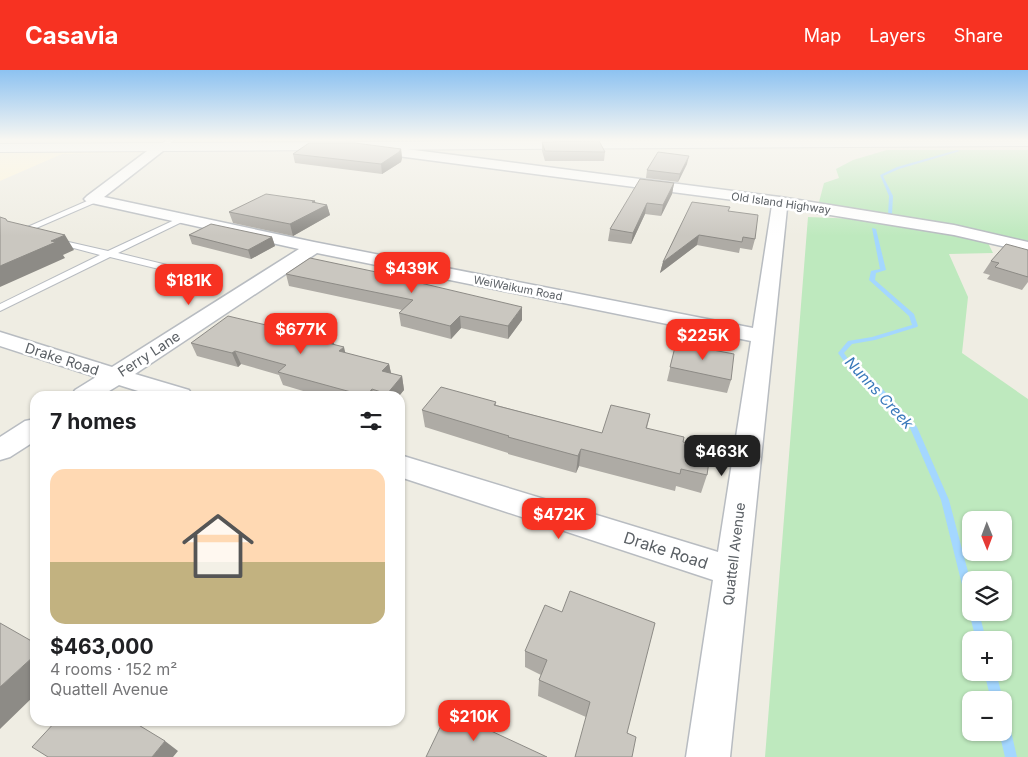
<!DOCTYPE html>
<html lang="en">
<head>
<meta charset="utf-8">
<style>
  body { margin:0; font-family:Inter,sans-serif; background:#f2f2f2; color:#202124; height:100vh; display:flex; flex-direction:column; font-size:19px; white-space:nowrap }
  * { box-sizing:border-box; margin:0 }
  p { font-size:16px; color:#757577 }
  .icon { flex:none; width:28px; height:28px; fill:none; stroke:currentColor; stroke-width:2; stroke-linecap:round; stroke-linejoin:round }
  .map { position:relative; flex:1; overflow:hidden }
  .details { position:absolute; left:30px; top:321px; width:375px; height:335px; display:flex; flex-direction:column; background:#fff; border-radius:15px; box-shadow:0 1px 4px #0004 }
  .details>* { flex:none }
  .needle { width:32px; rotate:179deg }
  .buttons { position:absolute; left:962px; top:441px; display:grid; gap:10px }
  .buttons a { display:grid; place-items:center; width:50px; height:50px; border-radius:10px; background:#fff; box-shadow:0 1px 4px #0004; font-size:25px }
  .price { position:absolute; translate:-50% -42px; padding:0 11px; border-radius:10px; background:#f73222; color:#fff; font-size:16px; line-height:32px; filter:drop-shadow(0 1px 2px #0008) }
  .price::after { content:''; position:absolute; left:50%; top:30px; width:15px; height:11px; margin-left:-8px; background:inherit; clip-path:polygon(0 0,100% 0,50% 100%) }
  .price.active { background:#222; color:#fff }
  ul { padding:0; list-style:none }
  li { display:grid; align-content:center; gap:10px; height:265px; padding:0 20px }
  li+li { border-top:1px solid #e0e0e0 }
  li span { display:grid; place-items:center; height:155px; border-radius:15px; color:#555 }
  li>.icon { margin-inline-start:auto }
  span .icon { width:90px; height:90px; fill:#fffc; stroke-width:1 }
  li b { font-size:21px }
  h2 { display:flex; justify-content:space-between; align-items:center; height:60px; padding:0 20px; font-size:21px }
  header { display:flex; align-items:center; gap:30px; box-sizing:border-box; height:70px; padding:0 25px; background:#f73222; color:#fff }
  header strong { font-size:24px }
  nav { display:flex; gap:28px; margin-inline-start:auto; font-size:18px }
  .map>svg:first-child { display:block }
  .commercial { fill:#fff6d9 }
  .green { fill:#bee9be; fill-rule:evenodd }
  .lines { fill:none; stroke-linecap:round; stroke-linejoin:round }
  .stream { fill:#a4d7ff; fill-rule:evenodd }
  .service-casing { stroke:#b8bcc1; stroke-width:2 }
  .minor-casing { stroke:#b8bcc1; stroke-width:3 }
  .tertiary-casing { stroke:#b8bcc1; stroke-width:2 }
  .service { fill:#fff; fill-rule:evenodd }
  .minor { fill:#fff; fill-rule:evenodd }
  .tertiary { fill:#fff; fill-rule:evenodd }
  .wall { fill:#aeaba5 }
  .shaded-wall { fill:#8d8b86 }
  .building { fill:#cac7c0; stroke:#8d8b86 }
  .labels { text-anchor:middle; stroke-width:5; stroke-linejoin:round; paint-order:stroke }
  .far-street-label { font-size:11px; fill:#5b6065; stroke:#fff }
  .street-label { font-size:14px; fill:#5b6065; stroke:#fff }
  .water-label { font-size:15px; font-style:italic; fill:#3878ba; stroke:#fff }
  .near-street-label { font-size:16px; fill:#5b6065; stroke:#fff }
</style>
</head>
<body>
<header>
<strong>Casavia</strong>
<nav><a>Map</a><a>Layers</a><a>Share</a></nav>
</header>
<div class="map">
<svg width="1028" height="687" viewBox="0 0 1028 687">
  <rect width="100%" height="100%" fill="#efede3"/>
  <path class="commercial" d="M0 70H749L62 84 0 111Z"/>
  <path class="green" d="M887 80H1028V171L818 136 824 113 839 108 836 99 853 90Z
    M808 147 859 149 987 171 993 183 949 184 968 227 962 283 1028 329V687H765ZM971 450H1004V482H971ZM971 510H1004V542H971ZM971 570H1004V602H971ZM971 630H1004V662H971Z"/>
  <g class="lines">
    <path class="stream" d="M957 80 960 81 899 99 883 106 893 126 892 145 888 146 889 126 880 105 897 97Z
      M872 158 876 159 886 200 876 203 875 210 914 244 918 256 917 257 875 270 852 274 844 283 855 299 877 313 917 357 949 430 971 513V536L967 534 966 531 941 430 910 358 871 317 851 301 838 283 848 271 872 267 912 255 909 246 869 210 871 201 880 199Z
      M971 538V542H979L986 570H976L969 542Z
      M984 602H996L1003 630H991Z
      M1004 651 1008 653 1010 657 1017 687H1005L999 662H1004Z"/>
    <g class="service-casing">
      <path id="service" d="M167 70H175L161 79H157V77Z
        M94 128 101 130 27 162 26 165H20L16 162Z
        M181 147 188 149 118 183 208 205V209L204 210 110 187 0 241V234L100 185 51 172V168L108 181Z"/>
    </g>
    <g class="minor-casing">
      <path id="minor" d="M159 74 165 78 163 81 104 127 314 172 753 258 772 135 367 82 361 78 367 74 780 127 954 155 1028 172V182L954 165 787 138 730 687H686L713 510 400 407V385L718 482 751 271 317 183 135 304 189 320 193 326H154L119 315 101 326H71L75 320 96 307 0 276V262L112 297 299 179 87 132 84 129 87 126 155 75Z
        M35 349V371L10 387 0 390V367L25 351Z"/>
    </g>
    <g class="tertiary-casing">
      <path id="tertiary" d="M703 70H1028V76L0 82V74Z"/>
    </g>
    <use href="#service" class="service"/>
    <use href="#minor" class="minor"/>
    <use href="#tertiary" class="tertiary"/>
  </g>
  <path class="wall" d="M542 72 605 82 604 91H545L542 81Z
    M401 79 402 88 401 92 382 104 295 93 293 84Z
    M687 94 678 112 646 108 647 100Z
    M674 113 672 124 661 146 645 144 631 174 608 171 610 159Z
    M315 133 327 135 330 145 293 166 233 153 229 142Z
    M729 141 755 169 752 180 740 178 739 183 697 175 660 203 663 192Z
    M189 165 272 167 275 176 251 189 192 174Z
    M1028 180V212L1022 220 987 209 990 205 983 203 991 191Z
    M286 204 414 210V212L522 250 508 269 461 258 451 269 401 256 399 243 402 240 289 216Z
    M191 273 334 274 346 283 389 294 391 304 402 306 404 320 399 326H320L283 315 279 305 241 294 238 297 197 286Z
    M676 273 731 310 727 323 667 311Z
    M496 332V335L602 363 650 344 647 358 683 372 707 405 701 423 676 416 675 421 579 396 576 403 508 384V383L425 357 422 340Z
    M562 542 655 553 586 647 538 626 539 610 541 605 525 597V581Z"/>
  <path class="shaded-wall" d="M401 79 402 88 401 92 382 104 381 94Z
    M689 86 687 94 678 112 680 104Z
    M674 113 672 124 661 146 663 135Z
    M315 131 317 140 327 135 330 145 293 166 290 154 312 132Z
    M647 133 645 144 631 174 633 163Z
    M65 165 74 180 63 185 65 188 0 217V196L51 171Z
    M699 165 697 175 660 203 663 192Z
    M272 167 275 176 251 189 248 180Z
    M522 237V250L508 269V256Z
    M460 246 461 258 451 269 450 256Z
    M332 265 335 278 324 272Z
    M344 277 347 290 339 281Z
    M235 281 241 294 238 297 232 283Z
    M389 294 392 307 382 301Z
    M402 306 404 320 399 326H388L387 324Z
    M372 319 374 326H366Z
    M581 379 579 396 576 403 578 386Z
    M35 585V625L0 659V617Z
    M165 671 178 681 173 687H152Z"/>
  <path class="building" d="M599 71 605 82 545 81 542 72Z
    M309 73H355L401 79 399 82 381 94 293 84Z
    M658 82 689 86 680 104 647 100Z
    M640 109 674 113 663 135 647 133 633 163 610 159Z
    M266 124 315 131 312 132 327 135 290 154 229 142Z
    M692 132 730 137 728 141 758 145 755 169 743 167 742 172 699 165 663 192Z
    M0 147 6 149 7 151 65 165 51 171 56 172 0 196Z
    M211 154 272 167 248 180 189 165Z
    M1006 174 1028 180V207L995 197 999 193 991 191Z
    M310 188 414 210 412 211 522 237 508 256 460 246 450 256 399 243 413 230 286 204Z
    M228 246 304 264 310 259 332 265 324 272 344 277 339 281 389 294 382 301 402 306 387 324 372 319 366 326 340 319 278 302 286 295 235 281 232 283 191 273Z
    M676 273 734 284 731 310 670 297Z
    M441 317 496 332 494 335 602 363 611 335 650 344 646 358 684 367 683 372 711 378 707 405 681 399 680 404 581 379 578 386 508 367 509 366 422 340Z
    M570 521 655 553 627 663 636 667 632 687H575L590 632 539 610 547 590 525 581 545 535 562 542Z
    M0 553 35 573V585L0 617Z
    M448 641 547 687H426Z
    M56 651H132L165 671 152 687H48L32 677Z"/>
  <linearGradient id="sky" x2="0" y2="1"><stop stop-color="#8dc2f1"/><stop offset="0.42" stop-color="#f8f7f2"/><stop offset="1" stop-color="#f8f7f2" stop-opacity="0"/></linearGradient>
  <rect width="1028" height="166" fill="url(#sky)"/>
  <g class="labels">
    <g class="far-street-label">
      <text transform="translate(781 133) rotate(8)" y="4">Old Island Highway</text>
      <text transform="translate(518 218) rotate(11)" y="4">WeiWaikum Road</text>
    </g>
    <g class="street-label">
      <text transform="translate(149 284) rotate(-33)" y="5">Ferry Lane</text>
      <text transform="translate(62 289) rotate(18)" y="5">Drake Road</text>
      <text transform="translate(734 484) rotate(-83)" y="5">Quattell Avenue</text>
    </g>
    <g class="water-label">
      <text transform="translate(879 323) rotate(47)" y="5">Nunns Creek</text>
    </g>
    <g class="near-street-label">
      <text transform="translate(666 480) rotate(18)" y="6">Drake Road</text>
    </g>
  </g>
</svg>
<div class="buttons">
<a><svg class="needle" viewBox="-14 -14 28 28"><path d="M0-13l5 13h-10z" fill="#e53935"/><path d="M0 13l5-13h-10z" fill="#757577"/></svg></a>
<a><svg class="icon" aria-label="layers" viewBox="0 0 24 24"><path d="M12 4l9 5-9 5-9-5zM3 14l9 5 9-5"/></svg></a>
<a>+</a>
<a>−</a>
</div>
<b class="price" style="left:412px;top:224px">$439K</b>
<b class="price" style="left:189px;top:236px">$181K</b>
<b class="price" style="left:301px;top:285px">$677K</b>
<b class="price" style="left:703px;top:291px">$225K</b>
<b class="price active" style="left:722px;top:407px">$463K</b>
<b class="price" style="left:559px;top:470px">$472K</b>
<b class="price" style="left:474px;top:672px">$210K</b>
<section class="details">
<h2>7 homes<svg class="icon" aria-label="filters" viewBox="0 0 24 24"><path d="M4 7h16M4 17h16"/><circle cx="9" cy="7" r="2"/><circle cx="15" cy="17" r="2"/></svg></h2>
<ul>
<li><span style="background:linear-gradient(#ffd9b3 60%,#c2b280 0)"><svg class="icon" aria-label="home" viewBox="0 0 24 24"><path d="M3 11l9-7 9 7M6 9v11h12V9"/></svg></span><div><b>$463,000</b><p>4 rooms · 152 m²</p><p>Quattell Avenue</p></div></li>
</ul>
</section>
</div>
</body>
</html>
